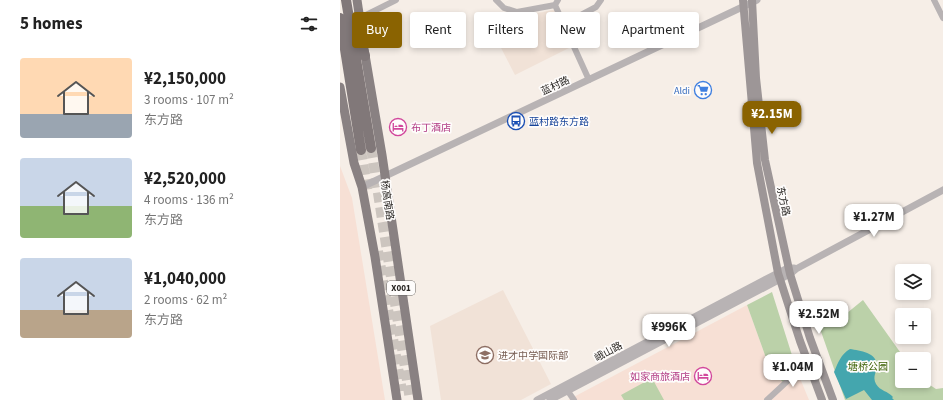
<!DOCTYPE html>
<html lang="en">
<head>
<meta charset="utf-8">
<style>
  body { margin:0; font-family:"Source Sans 3","Noto Sans SC",sans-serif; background:#f2f2f2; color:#222; height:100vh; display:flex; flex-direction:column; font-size:15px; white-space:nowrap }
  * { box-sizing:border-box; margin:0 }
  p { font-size:13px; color:#767676 }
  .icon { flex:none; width:22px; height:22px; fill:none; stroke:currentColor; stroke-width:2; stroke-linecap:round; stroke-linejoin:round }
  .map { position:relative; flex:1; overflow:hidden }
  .sheet { display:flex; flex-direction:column; background:#fff; width:340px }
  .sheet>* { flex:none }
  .hud { position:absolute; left:12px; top:12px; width:380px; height:36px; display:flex; gap:8px }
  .tools { position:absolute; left:555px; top:264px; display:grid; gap:8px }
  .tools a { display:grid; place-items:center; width:36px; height:36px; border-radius:4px; background:#fff; box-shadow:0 2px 6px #0003; font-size:20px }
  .price { position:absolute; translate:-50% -34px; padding:0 9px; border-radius:8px; background:#fff; color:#222; font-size:13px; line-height:26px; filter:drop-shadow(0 1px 2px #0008) }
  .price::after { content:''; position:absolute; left:50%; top:24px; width:12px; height:9px; margin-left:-6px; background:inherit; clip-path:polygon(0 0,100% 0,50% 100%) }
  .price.selected { background:#8a6301; color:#fff }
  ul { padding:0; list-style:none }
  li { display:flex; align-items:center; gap:12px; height:100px; padding:0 20px }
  li span { display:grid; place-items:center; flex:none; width:112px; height:80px; border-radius:4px; color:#555 }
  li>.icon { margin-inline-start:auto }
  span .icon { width:48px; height:48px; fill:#fffc; stroke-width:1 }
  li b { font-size:17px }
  h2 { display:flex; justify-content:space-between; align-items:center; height:48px; padding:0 20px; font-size:17px }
  .pill { padding:0 14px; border-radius:4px; background:#fff; box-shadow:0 2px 6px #0003; font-size:14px; line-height:36px }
  .pill.selected { background:#8a6301; color:#fff }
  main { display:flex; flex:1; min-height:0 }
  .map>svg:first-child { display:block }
  .commercial { fill:#f7e0d5 }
  .built { fill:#f1e2d7 }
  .green { fill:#bbd1a9 }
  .water { fill:#44a6ae }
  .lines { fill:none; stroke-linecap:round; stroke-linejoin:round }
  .trunk-tunnel { stroke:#ccc5bf; stroke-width:10; stroke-dasharray:10 5; stroke-linecap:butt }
  .minor { stroke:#b8b3b4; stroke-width:6 }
  .tertiary { stroke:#b8b3b4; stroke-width:7 }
  .secondary { stroke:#9d9697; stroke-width:8 }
  .primary { stroke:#898182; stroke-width:9 }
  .trunk { stroke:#817879; stroke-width:10 }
  .labels { text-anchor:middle; stroke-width:3.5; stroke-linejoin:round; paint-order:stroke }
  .shield { fill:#fefcfb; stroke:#676462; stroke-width:1 }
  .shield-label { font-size:9px; font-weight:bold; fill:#262320 }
  .street-label { font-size:10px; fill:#262320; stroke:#fefcfb }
  .shop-label { font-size:10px; fill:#366cbe; stroke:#fefcfb; text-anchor:end }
  .transit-label { font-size:10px; fill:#164399; stroke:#fefcfb; text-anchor:start }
  .hotel-label { font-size:10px; fill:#b23c85; stroke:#fefcfb; text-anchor:start }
  .education-label { font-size:10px; fill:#785e54; stroke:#fefcfb; text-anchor:start }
  .park-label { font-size:10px; fill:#385e00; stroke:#fefcfb }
</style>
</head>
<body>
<main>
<section class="sheet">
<h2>5 homes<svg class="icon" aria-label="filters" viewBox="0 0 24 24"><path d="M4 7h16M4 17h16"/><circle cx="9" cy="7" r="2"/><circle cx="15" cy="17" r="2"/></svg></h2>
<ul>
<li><span style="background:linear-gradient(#ffd9b3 70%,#9aa5b1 0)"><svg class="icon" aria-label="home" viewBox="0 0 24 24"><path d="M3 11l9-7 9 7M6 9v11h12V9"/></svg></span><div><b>¥2,150,000</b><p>3 rooms · 107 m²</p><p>东方路</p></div></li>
<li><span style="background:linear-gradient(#c9d6e8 60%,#8fb573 0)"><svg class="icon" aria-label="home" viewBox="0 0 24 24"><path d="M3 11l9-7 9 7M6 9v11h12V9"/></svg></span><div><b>¥2,520,000</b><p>4 rooms · 136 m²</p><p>东方路</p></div></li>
<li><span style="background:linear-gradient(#c9d6e8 65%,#b9a48a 0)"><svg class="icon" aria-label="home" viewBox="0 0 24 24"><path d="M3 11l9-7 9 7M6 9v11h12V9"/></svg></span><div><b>¥1,040,000</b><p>2 rooms · 62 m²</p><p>东方路</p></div></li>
</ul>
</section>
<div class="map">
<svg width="603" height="400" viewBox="0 0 603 400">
  <rect width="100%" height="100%" fill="#f6eee7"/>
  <path class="commercial" d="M0 166 12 198 45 400H0Z
    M407 305 430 369 457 371 469 400H228Z"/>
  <path class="built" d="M218 9 233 46 175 75 146 19 162 12 177 17Z
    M163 290 211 384 181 400H101L90 326Z"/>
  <path class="green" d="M432 292 457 371 444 383 430 369 407 305Z
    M523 300 565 359H562V381H584L596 389 603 388V400H505L471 303 477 301 496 322Z
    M312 378 324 400H284L281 395Z"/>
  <path class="water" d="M510 349C520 351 537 352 537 366 537 372 532 376 536 384 540 391 548 391 553 397L552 398 554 400H532L524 390 506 399 494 372C498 363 501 354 510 349Z"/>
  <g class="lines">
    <path class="trunk-tunnel" d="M31 148 70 400
      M21 150 28 194
      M38 251 62 391"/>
    <path class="minor" d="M156 0 164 8 177 12 215 5 218 0
      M594 0 603 18
      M215 5 249 80
      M26 15 56 0
      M224 24 256 7 261 0
      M225 387 234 400
      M427 400 468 362"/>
    <path class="tertiary" d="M22 187 417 0
      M197 400 432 276 448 268H454
      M210 400 450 274 456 269 603 190"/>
    <path class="secondary" d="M403 0 417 163 438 273 460 341 482 400
      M412 0 416 78 425 160 450 274 470 338 493 400"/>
    <path class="primary" d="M17 0 22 34
      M24 49 42 155 78 400
      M0 87 14 163 22 187 35 257 57 400"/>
    <path class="trunk" d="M6 0 31 148
      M0 18 21 150
      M16 25 25 56"/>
  </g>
  <defs>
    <g id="supermarket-ring" transform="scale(0.9)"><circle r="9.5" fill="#fefcfb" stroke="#3f7fe0" stroke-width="1.5"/><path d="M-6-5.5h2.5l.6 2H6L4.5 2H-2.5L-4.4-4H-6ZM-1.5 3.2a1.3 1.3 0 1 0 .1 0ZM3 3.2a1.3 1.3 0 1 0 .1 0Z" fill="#3f7fe0"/></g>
    <g id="bus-ring" transform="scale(0.9)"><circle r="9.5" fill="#fefcfb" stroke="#1a4fb4" stroke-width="1.5"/><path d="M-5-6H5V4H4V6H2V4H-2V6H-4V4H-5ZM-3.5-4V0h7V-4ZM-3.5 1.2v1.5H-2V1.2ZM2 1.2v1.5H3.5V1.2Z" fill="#1a4fb4"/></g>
    <g id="hotel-ring" transform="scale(0.9)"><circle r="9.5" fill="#fefcfb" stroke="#d1479c" stroke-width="1.5"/><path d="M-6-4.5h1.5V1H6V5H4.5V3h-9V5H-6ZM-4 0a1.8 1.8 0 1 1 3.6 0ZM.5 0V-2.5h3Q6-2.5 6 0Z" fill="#d1479c"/></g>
    <g id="school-ring" transform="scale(0.9)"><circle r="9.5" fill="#fefcfb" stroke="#8d6e63" stroke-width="1.5"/><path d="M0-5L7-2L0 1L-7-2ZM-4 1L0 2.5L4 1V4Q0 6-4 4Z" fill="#8d6e63"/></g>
  </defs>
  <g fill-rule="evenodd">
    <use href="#supermarket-ring" x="363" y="90"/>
    <use href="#bus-ring" x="176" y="121"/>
    <use href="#hotel-ring" x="58" y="127"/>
    <use href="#school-ring" x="145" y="355"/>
    <use href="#hotel-ring" x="363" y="376"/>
  </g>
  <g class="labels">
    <rect class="shield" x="47" y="281" width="28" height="14" rx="3"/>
    <g class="shield-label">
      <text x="61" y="291">X001</text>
    </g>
    <g class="street-label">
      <text transform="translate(215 85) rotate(-25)" y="4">蓝村路</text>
      <text transform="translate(48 200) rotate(81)" y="4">杨高南路</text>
      <text transform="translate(444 201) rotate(78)" y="4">东方路</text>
      <text transform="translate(268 351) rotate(-28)" y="4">峨山路</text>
    </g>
    <g class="shop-label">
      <text x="350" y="94">Aldi</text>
    </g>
    <g class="transit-label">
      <text x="189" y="125">蓝村路东方路</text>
    </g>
    <g class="hotel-label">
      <text x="71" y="131">布丁酒店</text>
      <text x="350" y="380" text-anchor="end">如家商旅酒店</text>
    </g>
    <g class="education-label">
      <text x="158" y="359">进才中学国际部</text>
    </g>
    <g class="park-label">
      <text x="528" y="370">塘桥公园</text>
    </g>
  </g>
</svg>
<div class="tools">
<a><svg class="icon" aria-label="layers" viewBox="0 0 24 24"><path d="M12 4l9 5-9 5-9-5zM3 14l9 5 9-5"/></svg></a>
<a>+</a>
<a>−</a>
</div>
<b class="price selected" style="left:432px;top:135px">¥2.15M</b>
<b class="price" style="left:534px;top:238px">¥1.27M</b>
<b class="price" style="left:479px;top:335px">¥2.52M</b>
<b class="price" style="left:329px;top:348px">¥996K</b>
<b class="price" style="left:453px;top:388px">¥1.04M</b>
<div class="hud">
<a class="pill selected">Buy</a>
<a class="pill">Rent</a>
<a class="pill">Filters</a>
<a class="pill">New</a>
<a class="pill">Apartment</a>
</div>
</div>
</main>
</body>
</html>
